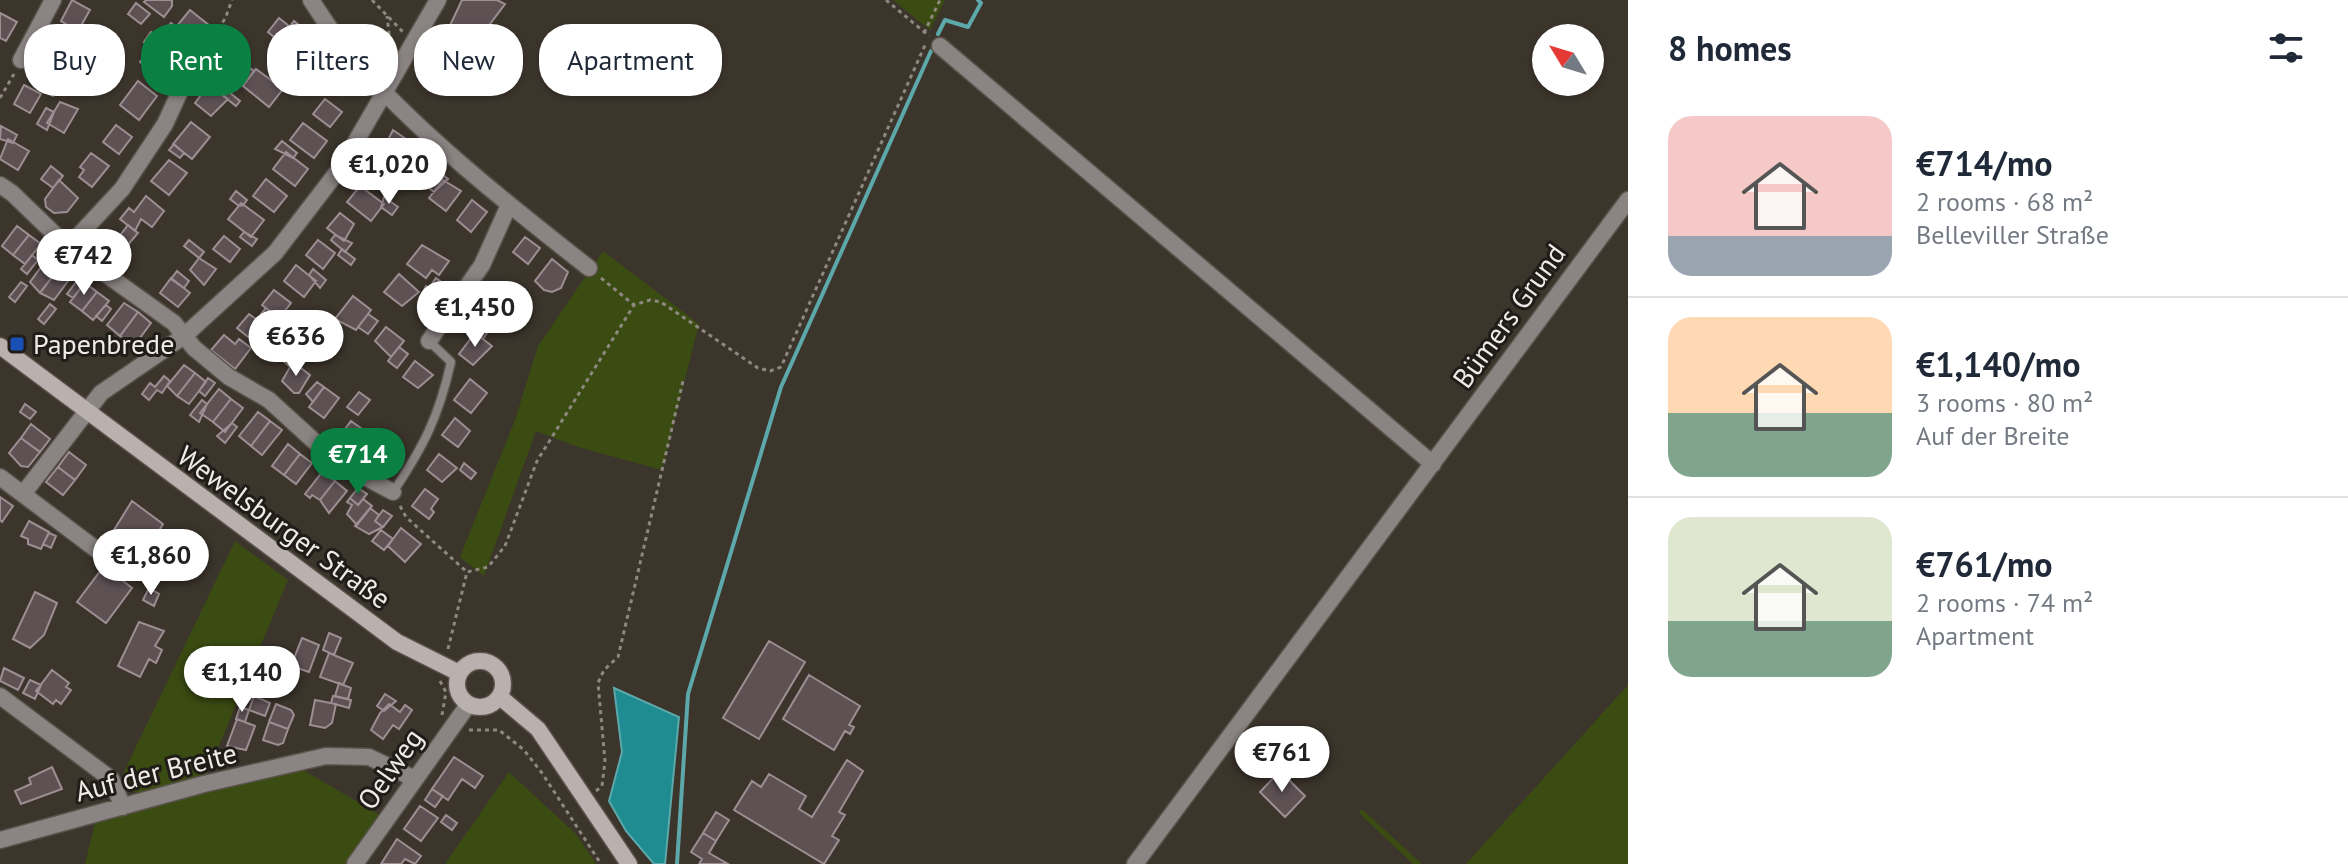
<!DOCTYPE html>
<html lang="en">
<head>
<meta charset="utf-8">
<style>
  body { margin:0; font-family:"PT Sans",sans-serif; background:#f2f2f3; color:#1f2937; height:100vh; display:flex; flex-direction:column; font-size:30px; white-space:nowrap }
  * { box-sizing:border-box; margin:0 }
  p { font-size:26px; color:#747a83 }
  .icon { flex:none; width:44px; height:44px; fill:none; stroke:currentColor; stroke-width:2; stroke-linecap:round; stroke-linejoin:round }
  .map { position:relative; flex:1; overflow:hidden }
  .sheet { display:flex; flex-direction:column; background:#fff; width:720px }
  .sheet>* { flex:none }
  .guide { position:absolute; left:24px; top:24px; width:760px; height:72px; display:flex; gap:16px }
  .needle { width:52px; rotate:308deg }
  .buttons { position:absolute; left:1532px; top:24px; display:grid; gap:16px }
  .buttons a { display:grid; place-items:center; width:72px; height:72px; border-radius:50%; background:#fff; box-shadow:0 2px 6px #0004; font-size:40px }
  .price { position:absolute; translate:-50% -68px; padding:0 18px; border-radius:28px; background:#fff; color:#222; font-size:26px; line-height:52px; filter:drop-shadow(0 2px 4px #0008) }
  .price::after { content:''; position:absolute; left:50%; top:48px; width:24px; height:18px; margin-left:-12px; background:inherit; clip-path:polygon(0 0,100% 0,50% 100%) }
  .price.active { background:#0b8043; color:#fff }
  ul { padding:0; list-style:none }
  li { display:flex; align-items:center; gap:24px; height:200px; padding:0 40px }
  li+li { border-top:2px solid #e0e1e3 }
  li span { display:grid; place-items:center; flex:none; width:224px; height:160px; border-radius:24px; color:#555 }
  li>.icon { margin-inline-start:auto }
  span .icon { width:96px; height:96px; fill:#fffc; stroke-width:1 }
  li b { font-size:34px }
  h2 { display:flex; justify-content:space-between; align-items:center; height:96px; padding:0 40px; font-size:34px }
  .tag { padding:0 28px; border-radius:32px; background:#fff; box-shadow:0 2px 6px #0004; font-size:28px; line-height:72px }
  .tag.active { background:#0b8043; color:#fff }
  main { display:flex; flex:1; min-height:0 }
  .map>svg:first-child { display:block }
  .green { fill:#3b4c12 }
  .water { fill:#1e8c90; stroke:#5da8aa; stroke-width:2 }
  .lines { fill:none; stroke-linecap:round; stroke-linejoin:round }
  .stream { stroke:#5da8aa; stroke-width:4 }
  .building { fill:#5d5154; stroke:#9c8e92; stroke-width:2 }
  .service-casing { stroke:#59524a; stroke-width:11 }
  .minor-casing { stroke:#59524a; stroke-width:19 }
  .secondary-casing { stroke:#59524a; stroke-width:19 }
  .path { stroke:#8e8881; stroke-width:3; stroke-dasharray:4 4; stroke-linecap:butt }
  .service { stroke:#8a8483; stroke-width:8 }
  .minor { stroke:#8a8483; stroke-width:16 }
  .secondary { stroke:#bab0ad; stroke-width:16 }
  .transit-dot { fill:#1a4fb4; stroke:#201d19; stroke-width:3 }
  .labels { text-anchor:middle; stroke-width:6; stroke-linejoin:round; paint-order:stroke }
  .street-label { font-size:28px; fill:#f0ebe6; stroke:#201d19 }
  .poi-label { font-size:28px; fill:#f0ebe6; stroke:#201d19; text-anchor:start }
</style>
</head>
<body>
<main>
<div class="map">
<svg width="1628" height="864" viewBox="0 0 1628 864">
  <rect width="100%" height="100%" fill="#3c352c"/>
  <path class="green" d="M893 0H945L930 30Z
    M603 251 699 324 662 470 578 447 536 431 484 576 460 557 515 420 538 346Z
    M235 541 288 580 206 777 139 795 120 780Z
    M1628 685V864H1466Z
    M298 767 380 815 345 864H85L95 822Z
    M509 772 576 834 596 864H445Z
    M1362 809 1422 864H1413L1359 813Z"/>
  <path class="water" d="M614 688 679 717 665 864H654L626 831 609 801 622 752Z"/>
  <g class="lines">
    <path class="stream" d="M938 34 945 20 968 27 981 3 978 0
      M677 864 688 694 781 387 931 51"/>
  </g>
  <path class="building" d="M72 0 90 10 78 31 61 21Z
    M146 0H172V6L164 17 144 2Z
    M462 0H497L505 4 484 32 487 34 476 52 444 38Z
    M136 3 150 14 141 24 128 14Z
    M190 10 210 26 197 43 176 27Z
    M0 13 17 22 6 41 0 38Z
    M279 18 289 26 279 41 268 32Z
    M294 21 310 34 297 51 281 38Z
    M171 23 181 31 173 41 163 33Z
    M57 29 73 38 67 47 50 41Z
    M221 30 230 36 220 48 212 42Z
    M151 32 163 41 158 47 144 42Z
    M227 38 242 49 229 67 214 56Z
    M154 43 171 57 157 75 140 62Z
    M61 44 80 55 68 76 49 65Z
    M327 55 338 64 329 76 317 67Z
    M247 66 254 71 243 86 236 81Z
    M336 67H342L354 81 343 95 325 81Z
    M256 69 283 89 269 107 243 86Z
    M45 81 58 88 53 96 40 89Z
    M138 81 157 96 139 120 120 105Z
    M209 84 228 99 211 116 195 103Z
    M24 85 41 94 30 113 14 104Z
    M225 89 240 101 236 106 221 94Z
    M325 99 342 112 330 127 313 114Z
    M60 102 78 109 64 133 47 123Z
    M46 108 54 112 47 130 37 124Z
    M191 122 210 137 192 159 173 144Z
    M303 123 327 141 314 158 290 140Z
    M116 125 132 137 119 154 103 142Z
    M1 126 17 135 13 143 0 139Z
    M393 130 419 148 407 163 385 146Z
    M8 139 29 151 18 170 0 159Z
    M282 141 297 153 293 158 275 149Z
    M174 144 184 153 180 158 169 150Z
    M286 152 308 169 295 186 273 169Z
    M91 153 109 166 92 187 79 177 84 170 80 167Z
    M393 153 409 164 405 169 389 158Z
    M378 157 395 170 382 186 365 173Z
    M169 160 187 173 169 195 151 181Z
    M51 166 63 176 53 188 41 179Z
    M437 170 448 179 434 192 425 185Z
    M266 179 287 196 274 212 253 196Z
    M59 180 78 198 67 212 54 213 46 207 45 199Z
    M443 180 461 191 446 211 429 198Z
    M360 186 384 204 371 221 347 202Z
    M236 191 247 200 243 205 239 206 230 199Z
    M146 196 164 211 152 227 141 219 135 231 120 219 129 208 134 212Z
    M384 197 398 207 392 215 381 207Z
    M472 200 487 212 471 232 457 220Z
    M241 203 264 220 251 237 228 219Z
    M340 213 354 224 344 241 327 228Z
    M128 225 138 233 127 246 118 238Z
    M17 226 29 235 13 255 2 246Z
    M107 230 126 244 114 260 95 245Z
    M244 232 257 239 252 246 240 237Z
    M29 235 41 244 25 264 13 255Z
    M335 235 352 243 345 252 331 240Z
    M224 236 240 249 230 262 213 249Z
    M525 237 540 248 528 264 513 252Z
    M189 240 204 252 199 258 184 246Z
    M318 240 335 253 323 269 306 255Z
    M422 245 449 261 439 275 432 270 426 278 407 264Z
    M342 249 355 259 351 265 338 255Z
    M32 255 38 260 27 274 21 269Z
    M199 258 216 269 204 285 190 270Z
    M47 259 59 268 40 293 30 282Z
    M552 259 568 272 561 288 552 292 544 290 535 281Z
    M296 265 316 281 304 297 284 281Z
    M59 268 71 277 54 300 40 293Z
    M313 269 326 280 320 288 309 275Z
    M177 271 189 281 184 288 171 279Z
    M399 274 419 292 402 306 384 292Z
    M171 278 190 293 178 307 160 293Z
    M436 278 449 288 441 298 429 288Z
    M21 282 27 286 15 302 9 297Z
    M76 282 82 286 73 298 67 294Z
    M85 283 97 292 82 311 70 302Z
    M426 286 441 298 436 304 422 294Z
    M274 290 291 303 279 318 262 305Z
    M497 291 511 302 502 313 489 302Z
    M97 292 109 301 93 320 82 311Z
    M353 296 371 310 356 330 335 319Z
    M482 297 500 311 488 326 471 312Z
    M124 303 138 312 120 336 107 325Z
    M50 304 56 309 44 324 38 319Z
    M106 305 111 309 102 321 96 316Z
    M266 308 279 318 274 324 261 314Z
    M138 312 151 323 134 346 120 336Z
    M249 314 269 329 257 344 237 328Z
    M368 314 378 321 368 334 358 327Z
    M264 316 277 326 270 335 260 322Z
    M472 321 487 333 483 339 464 331Z
    M386 327 404 341 391 357 375 341Z
    M475 333 492 346 473 365 459 354Z
    M224 335 235 344 239 339 251 348 235 369 211 350Z
    M292 347 303 355 290 367 282 360Z
    M399 347 408 354 397 368 388 361Z
    M415 361 433 375 418 388 403 377Z
    M293 362 310 375 299 393H294L282 381Z
    M184 365 195 373 177 396 167 386Z
    M195 373 206 382 189 404 177 396Z
    M164 376 170 381 162 393 157 390 149 400 142 394 150 383 155 387Z
    M208 378 215 383 205 396 199 391Z
    M470 379 487 393 471 413 454 400Z
    M317 382 324 387 313 402 306 394Z
    M324 387 339 398 324 418 309 407Z
    M219 389 231 399 213 422 200 413Z
    M359 392 370 400 358 415 347 407Z
    M231 399 243 408 225 432 213 422Z
    M202 400 207 404 199 422 190 415Z
    M25 404 36 412 30 419 20 412Z
    M258 412 270 421 251 446 239 436Z
    M455 418 470 431 458 447 442 435Z
    M270 421 282 430 262 455 251 446Z
    M351 421 369 434 356 450 339 437Z
    M232 423 237 427 225 443 217 436Z
    M31 424 50 439 40 452 21 438Z
    M21 438 40 452 28 467 21 466 9 453Z
    M384 439 402 449 386 464 372 454Z
    M288 444 300 454 284 475 272 466Z
    M69 452 86 465 75 480 58 467Z
    M300 454 312 463 296 484 284 475Z
    M439 454 457 468 442 482 427 470Z
    M464 463 476 473 471 479 460 470Z
    M58 467 75 480 63 495 46 482Z
    M323 471 335 481 320 500 312 495 310 498 305 494Z
    M335 481 347 491 329 513 320 500Z
    M358 488 367 494 358 505 350 498Z
    M425 489 438 499 431 509 434 512 429 519 412 506Z
    M0 497 13 506 2 522 0 520Z
    M350 498 358 505 363 499 372 506 357 525 347 514 352 505 347 502Z
    M132 501 163 524 146 553 114 530Z
    M370 508 379 515 375 521 383 527 369 534 355 526Z
    M383 510 392 516 383 527 375 521Z
    M29 521 49 532 41 549 28 544V539L21 536Z
    M401 528 421 544 405 562 388 546Z
    M381 530 393 539 384 550 372 541Z
    M49 533 56 536 51 548 43 544Z
    M104 566 132 588 106 623 77 602Z
    M149 588 159 594 154 606 143 600Z
    M35 592 57 603 44 635 30 648 13 639Z
    M139 622 164 631 155 646 162 650 156 663 149 659 140 677 118 666Z
    M329 633 341 638 334 655 323 650Z
    M302 638 319 645 309 672 291 666Z
    M769 641 805 662 759 739 723 718Z
    M329 653 353 663 343 685 320 677Z
    M286 664 299 669 295 680 282 675Z
    M4 668 24 678 18 690 0 681Z
    M52 670 69 683 66 687 71 690 61 704 56 700 53 704 36 691Z
    M809 675 860 706 849 725 854 727 850 734 845 731 834 750 783 719Z
    M30 680 41 685 35 699 23 693Z
    M339 683 351 688 348 699 335 696Z
    M385 694 396 701 384 711 377 706Z
    M254 696 270 703 265 716 249 710Z
    M333 696 351 700 349 708 331 703Z
    M315 700 336 704 332 723 325 728 310 725Z
    M276 704 291 710 294 715 288 729 269 722Z
    M389 704 400 712 405 705 412 710 399 729 393 725 383 739 371 730 380 713Z
    M240 707 249 710 245 722 236 719Z
    M237 719 255 726 246 750 227 746Z
    M269 722 288 729 283 743 278 745 263 740Z
    M454 757 483 776 475 788 462 779 448 800 432 789Z
    M847 760 863 771 839 812 845 815 832 836 839 840 824 864 734 810 752 781 761 787 769 774 806 796 799 809 812 817Z
    M52 767 62 789 21 804 15 791 31 784 29 778Z
    M1280 771 1305 796 1285 817 1260 792Z
    M432 789 443 796 435 807 425 800Z
    M420 806 438 818 421 841 404 829Z
    M716 812 729 820 716 841 703 833Z
    M446 815 457 823 452 830 441 822Z
    M703 833 716 841 709 853 728 864H699L702 859 691 852Z
    M397 839 421 856 415 864 405 859 401 864H381Z"/>
  <g class="lines">
    <g class="service-casing">
      <path id="service" d="M393 492C424 446 439 416 451 362L429 341"/>
    </g>
    <g class="minor-casing">
      <path id="minor" d="M311 0C323 18 335 38 350 55 415 131 510 206 589 268
        M940 46 1433 464
        M21 60 53 0
        M0 185 12 193 68 247 174 323 194 348 229 377 269 400 337 462 393 492
        M68 247 122 189 165 124 192 65
        M429 341 482 265 509 205
        M0 477 97 550
        M23 494 101 393 184 336 275 253 341 167 438 0
        M0 696 111 779 123 807
        M0 840 204 784 326 756 369 757 415 779
        M355 864 468 705
        M1135 864 1628 200"/>
    </g>
    <g class="secondary-casing">
      <path id="secondary" d="M0 346 397 642 459 673
        M457 684a23 23 0 1 1 46 0a23 23 0 1 1-46 0Z
        M500 697 538 729 629 864"/>
    </g>
    <path class="path" d="M372 0 403 32
      M886 0 929 36
      M924 33 940 0
      M432 35 453 48
      M442 52 454 46
      M198 54 225 19 232 0
      M374 61 390 41 387 16
      M0 98 14 74
      M601 278 634 305
      M400 506 406 517 467 572
      M448 649 467 572 488 567 505 546 537 461 634 305 650 300 661 302 758 368 770 371 781 367 926 43
      M440 681 446 692 442 715
      M469 730H499L524 750 542 773 601 864
      M596 791 602 786 605 761 598 683 604 670 618 657 683 381"/>
    <use href="#service" class="service"/>
    <use href="#minor" class="minor"/>
    <use href="#secondary" class="secondary"/>
  </g>
  <rect class="transit-dot" x="9" y="336" width="16" height="16" rx="4"/>
  <g class="labels">
    <g class="street-label">
      <text transform="translate(1509 316) rotate(-54)" y="10">Bümers Grund</text>
      <text transform="translate(284 527) rotate(36)" y="10">Wewelsburger Straße</text>
      <text transform="translate(390 769) rotate(-55)" y="10">Oelweg</text>
      <text transform="translate(156 772) rotate(-14)" y="10">Auf der Breite</text>
    </g>
    <g class="poi-label">
      <text x="33" y="354">Papenbrede</text>
    </g>
  </g>
</svg>
<div class="buttons">
<a><svg class="needle" viewBox="-14 -14 28 28"><path d="M0-13l5 13h-10z" fill="#e53935"/><path d="M0 13l5-13h-10z" fill="#747a83"/></svg></a>
</div>
<b class="price" style="left:389px;top:206px">€1,020</b>
<b class="price" style="left:84px;top:297px">€742</b>
<b class="price" style="left:475px;top:349px">€1,450</b>
<b class="price" style="left:296px;top:378px">€636</b>
<b class="price active" style="left:358px;top:496px">€714</b>
<b class="price" style="left:151px;top:597px">€1,860</b>
<b class="price" style="left:242px;top:714px">€1,140</b>
<b class="price" style="left:1282px;top:794px">€761</b>
<div class="guide">
<a class="tag">Buy</a>
<a class="tag active">Rent</a>
<a class="tag">Filters</a>
<a class="tag">New</a>
<a class="tag">Apartment</a>
</div>
</div>
<section class="sheet">
<h2>8 homes<svg class="icon" aria-label="filters" viewBox="0 0 24 24"><path d="M4 7h16M4 17h16"/><circle cx="9" cy="7" r="2"/><circle cx="15" cy="17" r="2"/></svg></h2>
<ul>
<li><span style="background:linear-gradient(#f6c9c9 75%,#9aa5b1 0)"><svg class="icon" aria-label="home" viewBox="0 0 24 24"><path d="M3 11l9-7 9 7M6 9v11h12V9"/></svg></span><div><b>€714/mo</b><p>2 rooms · 68 m²</p><p>Belleviller Straße</p></div></li>
<li><span style="background:linear-gradient(#ffd9b3 60%,#7fa58c 0)"><svg class="icon" aria-label="home" viewBox="0 0 24 24"><path d="M3 11l9-7 9 7M6 9v11h12V9"/></svg></span><div><b>€1,140/mo</b><p>3 rooms · 80 m²</p><p>Auf der Breite</p></div></li>
<li><span style="background:linear-gradient(#dfe7d0 65%,#7fa58c 0)"><svg class="icon" aria-label="home" viewBox="0 0 24 24"><path d="M3 11l9-7 9 7M6 9v11h12V9"/></svg></span><div><b>€761/mo</b><p>2 rooms · 74 m²</p><p>Apartment</p></div></li>
</ul>
</section>
</main>
</body>
</html>
